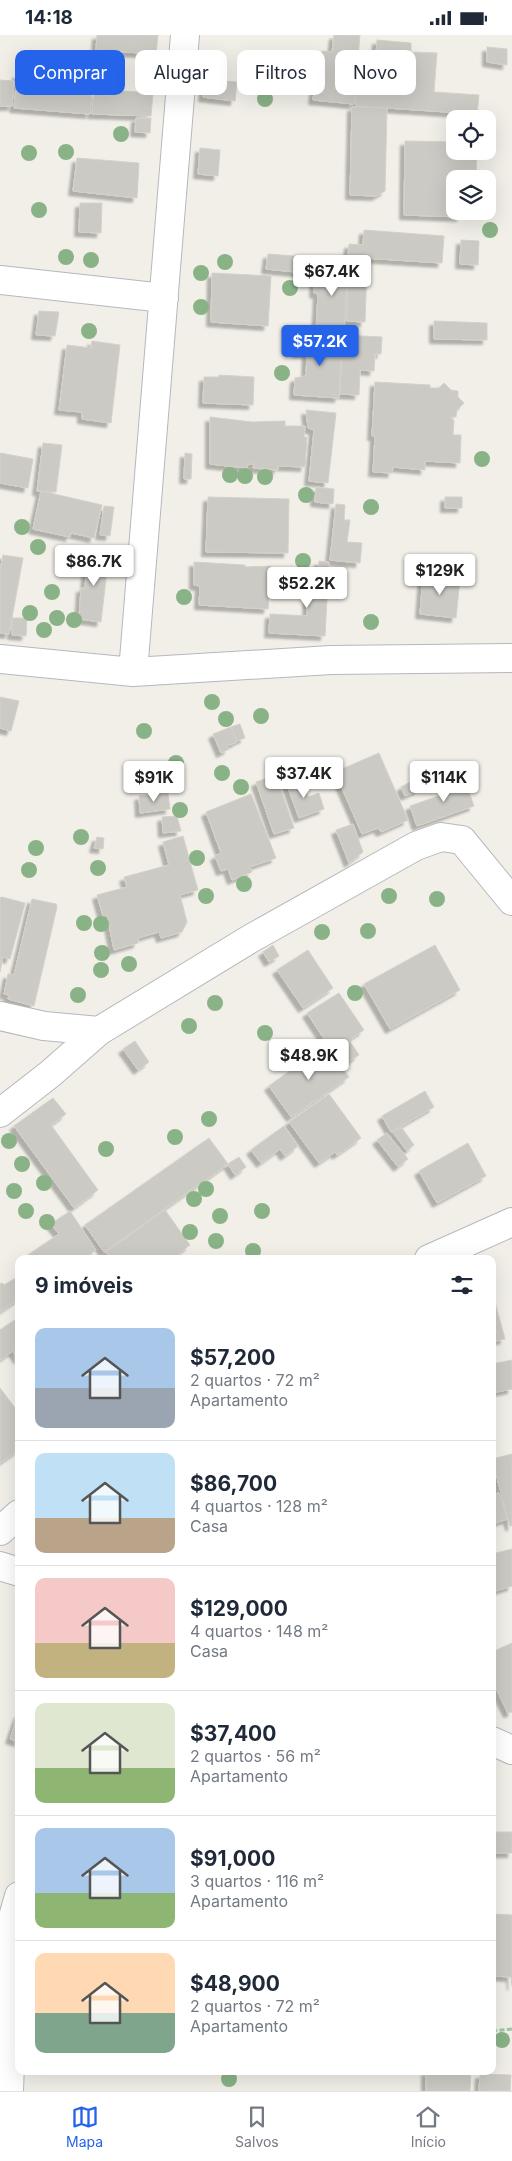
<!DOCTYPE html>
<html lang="pt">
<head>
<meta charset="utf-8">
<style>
  body { margin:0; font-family:Inter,sans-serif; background:#f2f2f3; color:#1f2937; height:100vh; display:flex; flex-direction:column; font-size:19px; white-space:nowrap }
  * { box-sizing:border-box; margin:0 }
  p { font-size:16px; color:#747a83 }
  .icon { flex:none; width:28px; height:28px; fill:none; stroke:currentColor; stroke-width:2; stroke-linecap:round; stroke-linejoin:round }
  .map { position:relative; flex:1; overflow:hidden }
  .drawer { position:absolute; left:15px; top:1220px; width:481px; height:820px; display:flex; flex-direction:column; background:#fff; border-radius:10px; box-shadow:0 5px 20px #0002 }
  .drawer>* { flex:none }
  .banner { position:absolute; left:15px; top:15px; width:482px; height:45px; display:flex; gap:10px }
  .fabs { position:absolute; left:446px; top:75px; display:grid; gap:10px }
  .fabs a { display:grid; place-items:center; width:50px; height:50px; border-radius:10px; background:#fff; box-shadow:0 5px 20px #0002; font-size:25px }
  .price { position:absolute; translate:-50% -42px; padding:0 11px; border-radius:5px; background:#fff; color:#222; font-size:16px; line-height:32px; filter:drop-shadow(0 1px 2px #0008) }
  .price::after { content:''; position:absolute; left:50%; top:30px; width:15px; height:11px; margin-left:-8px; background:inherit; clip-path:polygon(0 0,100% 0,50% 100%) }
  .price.selected { background:#2563eb; color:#fff }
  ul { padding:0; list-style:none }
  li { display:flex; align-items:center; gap:15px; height:125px; padding:0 20px }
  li+li { border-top:1px solid #e0e1e3 }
  li span { display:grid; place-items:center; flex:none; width:140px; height:100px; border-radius:10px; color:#555 }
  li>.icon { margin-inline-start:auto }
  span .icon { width:60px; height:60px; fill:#fffc; stroke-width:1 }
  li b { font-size:21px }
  h2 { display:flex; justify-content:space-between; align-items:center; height:60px; padding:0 20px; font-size:21px }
  .pill { padding:0 18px; border-radius:10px; background:#fff; box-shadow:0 5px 20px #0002; font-size:18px; line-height:45px }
  .pill.selected { background:#2563eb; color:#fff }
  .status { display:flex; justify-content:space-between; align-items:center; height:35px; padding:0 25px; background:#fff; direction:ltr }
  .status svg { height:14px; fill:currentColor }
  .menu { display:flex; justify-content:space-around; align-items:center; height:70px; border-top:1px solid #e0e1e3; background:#fff; font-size:14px; color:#747a83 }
  .menu a { display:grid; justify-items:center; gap:2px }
  .menu .selected { color:#2563eb }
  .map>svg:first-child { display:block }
  .building { fill:#cccac5; stroke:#d6d1c6; filter:url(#shadow) }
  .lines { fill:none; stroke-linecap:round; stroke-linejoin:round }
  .minor-casing { stroke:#b5b8bc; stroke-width:30 }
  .path { stroke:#9cc7a9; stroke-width:3; stroke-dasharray:5 2.5; stroke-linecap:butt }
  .minor { stroke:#fff; stroke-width:28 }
  .tree { fill:#89b387 }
</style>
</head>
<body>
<div class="status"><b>14:18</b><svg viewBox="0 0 49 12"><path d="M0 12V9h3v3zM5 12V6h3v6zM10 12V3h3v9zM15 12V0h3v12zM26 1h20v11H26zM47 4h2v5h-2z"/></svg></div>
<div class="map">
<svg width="512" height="2056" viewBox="0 0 512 2056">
  <defs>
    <filter id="shadow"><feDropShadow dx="-4.5" dy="4.5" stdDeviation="1" flood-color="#0004"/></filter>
  </defs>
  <rect width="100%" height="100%" fill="#f1efe8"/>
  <path class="building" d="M97 0H158L156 19 96 15Z
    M334 0H360L354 69 313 65 315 48H320L322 16 332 17Z
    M377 5 411 8V17L437 18 434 57 479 60 477 79 356 71 357 48 374 50Z
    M487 12 507 14V30L487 27Z
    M205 37 225 39 224 46 237 47 235 66 203 62Z
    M17 39 93 47 90 79 14 73Z
    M0 45 14 46 12 71H0Z
    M110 55 153 58 151 81 92 79 94 59 109 60Z
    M352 72 387 73 385 156 376 161 350 160Z
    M136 83H151L150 98 135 97Z
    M405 106 455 107V116H477L476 144H455V176H461V182L404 180Z
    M200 113 220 115 218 141 198 139Z
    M77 123 139 128 137 163 73 156Z
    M80 168H102L101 198 79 197Z
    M364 195 444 201 442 228 348 222 349 209 363 210Z
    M461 205 479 206 478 230 460 229Z
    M268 219 307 222 305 238 266 234Z
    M336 222H348L344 299 316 297 318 259 314 258 315 232 336 233Z
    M348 230 367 231 365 287 347 286Z
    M212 238 271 241 268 291 211 287Z
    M39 276 59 277 55 301 36 300Z
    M434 286 487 288V305L434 304Z
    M298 300 342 303 339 363 294 360 295 343 306 341 307 318H297Z
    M343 300 382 302 381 319H375L374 336 360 335 359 360 340 359Z
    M92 306 120 310 111 388 82 384V377L59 375 67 310 91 313Z
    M219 340 254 342 253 370 203 368 204 342H219Z
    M375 347 430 350V353H439L444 348 451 355 458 356V362L464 368 457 375 456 382H451L454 386 453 400H461L460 428 425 426V435L393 432 392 438 373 437 375 401H372Z
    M306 375 336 378 328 448 309 446 314 395 308 393Z
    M210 382 252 387 285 386V391H305L304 402H307L305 432 278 431V435L253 433 254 429H248L247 433 210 429Z
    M43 408 62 410 56 457 37 456Z
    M0 418 33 424 28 453 0 448Z
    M185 418 192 419 191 444H184Z
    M316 452 334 454 333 469 315 467Z
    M41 456 102 470 94 503 71 498 70 502 33 494Z
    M208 462 289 464 288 518 206 517Z
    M445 462H462V473H445Z
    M336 469 345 470 344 485H350L347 507 362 508 360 528 330 525Z
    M104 471 114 472 110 501 100 500Z
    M88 517 109 518 101 587 79 584 81 553H85Z
    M3 520 23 523 9 599 0 598V535Z
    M319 526 329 527 325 601 269 598 270 579 307 581 309 539H318Z
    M194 527 245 530V532L271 531 268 574 199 570 200 551 194 550Z
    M423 540 460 544 456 583 420 579Z
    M12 583H27L26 601 12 600Z
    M0 662 19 666 11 696 0 693Z
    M240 689 245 703 237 706 231 692Z
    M231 692 237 707 227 711 229 714 221 718 213 699Z
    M379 718 408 785 381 797 378 793 362 799 335 737Z
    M276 740 294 793 274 799 256 747Z
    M302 742 308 762 319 758 324 774 299 783 286 747Z
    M464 743 474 771 417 791 410 771 447 758 444 750Z
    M414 745 419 755 405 761 401 752Z
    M168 758 170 774 140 778 139 761Z
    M251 759 276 823 250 832 252 837 232 845 228 834 221 836 215 821 221 818 206 777Z
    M177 781 181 796 163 798 162 782Z
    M353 789 363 817 349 828 336 795Z
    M183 801 198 855 180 860 187 887 182 897 161 903 159 897 138 903V908L114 915 107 880 103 881 97 860 127 852 124 842 169 830 163 807Z
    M97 802 104 803 103 814 94 813Z
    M2 862 25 868 10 924 3 922 0 937V863Z
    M32 864 56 869 57 872 34 971 8 964 9 960 4 959 8 939 14 940Z
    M273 910 279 921 269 927 263 917Z
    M435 910 460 955 390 994 364 949Z
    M308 915 333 953 303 973 277 935Z
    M339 958 364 995 349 1005 359 1020 342 1031 307 978Z
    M135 1006 149 1027 138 1035 123 1014Z
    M326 1010 349 1042 291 1082 269 1051Z
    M425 1056 434 1072 391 1097 382 1081Z
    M329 1059 361 1103 337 1120 335 1117 319 1128 289 1087Z
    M53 1063 66 1079 51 1090 98 1155 74 1173 14 1091Z
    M284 1091 298 1111 285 1121 280 1114 261 1128 251 1115Z
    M402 1093 414 1110 407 1116 392 1096Z
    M387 1098 408 1124 398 1132 377 1105Z
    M209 1103 228 1129 104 1217 85 1190Z
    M468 1108 486 1141 437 1168 419 1136Z
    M239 1122 246 1132 235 1140 228 1129Z
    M165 1175 190 1210 171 1224H111L106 1217Z
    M70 1176 96 1215 83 1224H22L59 1199 51 1189Z
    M19 1241V1264L0 1277V1249L2 1248 4 1250Z
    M492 1256 505 1304 492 1307Z
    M19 1282V1325L13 1316 0 1325V1295Z
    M512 1325V1354L492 1358V1329Z
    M0 1353 19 1378V1404L15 1407 19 1415 0 1428Z
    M512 1419V1491H510L492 1424Z
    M492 1450 495 1459 499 1458 508 1484 492 1489Z
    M492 1511 496 1518 512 1514V1551L492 1557Z
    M512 1608V1677L508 1678 492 1645V1617Z
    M19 1678V1707L10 1704Z
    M492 1797H512V1818H492Z
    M492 1879 512 1880V1951L511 1942 492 1941Z
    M426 2036H471L470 2056H426Z
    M480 2039 511 2040 510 2056H479Z"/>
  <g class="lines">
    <g class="minor-casing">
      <path id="minor" d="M0 245 164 263
        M0 624 133 637 331 625 512 623
        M133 637 185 0
        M0 981 44 991 99 996
        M0 1078 50 1039 99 996 250 904 416 811 441 802 462 805 512 866
        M429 1224 512 1187
        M0 1496 19 1479
        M0 1531 19 1537
        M492 1706 512 1715
        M9 2056 10 2029 4 1914 19 1861"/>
    </g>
    <path class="path" d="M492 1996 512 1994"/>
    <use href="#minor" class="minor"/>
  </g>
  <g class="tree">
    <circle cx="99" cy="32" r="8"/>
    <circle cx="270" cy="40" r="8"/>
    <circle cx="265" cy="64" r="8"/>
    <circle cx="121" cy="99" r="8"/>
    <circle cx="66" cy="117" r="8"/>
    <circle cx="29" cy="118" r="8"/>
    <circle cx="39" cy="175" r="8"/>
    <circle cx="490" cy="195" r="8"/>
    <circle cx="66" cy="222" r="8"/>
    <circle cx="91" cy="225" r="8"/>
    <circle cx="225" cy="227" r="8"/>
    <circle cx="201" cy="238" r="8"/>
    <circle cx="290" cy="253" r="8"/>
    <circle cx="201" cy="272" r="8"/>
    <circle cx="89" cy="296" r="8"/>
    <circle cx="282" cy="338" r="8"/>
    <circle cx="482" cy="424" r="8"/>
    <circle cx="230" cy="440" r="8"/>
    <circle cx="245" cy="441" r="8"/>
    <circle cx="265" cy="442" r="8"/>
    <circle cx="306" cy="460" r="8"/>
    <circle cx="371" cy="472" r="8"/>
    <circle cx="22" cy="492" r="8"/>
    <circle cx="38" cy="512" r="8"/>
    <circle cx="303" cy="526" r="8"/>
    <circle cx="65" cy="530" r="8"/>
    <circle cx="52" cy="557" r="8"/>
    <circle cx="184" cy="562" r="8"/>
    <circle cx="30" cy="578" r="8"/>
    <circle cx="57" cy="583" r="8"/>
    <circle cx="74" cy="585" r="8"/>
    <circle cx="371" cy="587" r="8"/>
    <circle cx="44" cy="595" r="8"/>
    <circle cx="212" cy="667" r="8"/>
    <circle cx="261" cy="681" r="8"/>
    <circle cx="226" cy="684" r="8"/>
    <circle cx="144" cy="696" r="8"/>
    <circle cx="176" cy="728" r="8"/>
    <circle cx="222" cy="738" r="8"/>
    <circle cx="241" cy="752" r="8"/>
    <circle cx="180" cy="775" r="8"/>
    <circle cx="81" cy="802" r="8"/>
    <circle cx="36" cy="813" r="8"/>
    <circle cx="197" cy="823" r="8"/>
    <circle cx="98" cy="833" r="8"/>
    <circle cx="29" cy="835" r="8"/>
    <circle cx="244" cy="849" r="8"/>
    <circle cx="206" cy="861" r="8"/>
    <circle cx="389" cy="861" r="8"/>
    <circle cx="437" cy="864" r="8"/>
    <circle cx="84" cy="888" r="8"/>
    <circle cx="101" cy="889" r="8"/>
    <circle cx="368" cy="896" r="8"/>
    <circle cx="322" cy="897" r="8"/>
    <circle cx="102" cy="918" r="8"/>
    <circle cx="129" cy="929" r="8"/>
    <circle cx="101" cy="935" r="8"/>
    <circle cx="355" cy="958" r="8"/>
    <circle cx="78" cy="960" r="8"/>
    <circle cx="215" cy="968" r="8"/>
    <circle cx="189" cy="991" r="8"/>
    <circle cx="265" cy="998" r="8"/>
    <circle cx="209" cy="1084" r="8"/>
    <circle cx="175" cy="1102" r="8"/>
    <circle cx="9" cy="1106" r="8"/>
    <circle cx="106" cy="1114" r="8"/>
    <circle cx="22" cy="1129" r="8"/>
    <circle cx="44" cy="1148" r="8"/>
    <circle cx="206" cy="1154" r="8"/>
    <circle cx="14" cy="1156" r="8"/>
    <circle cx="194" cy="1164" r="8"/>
    <circle cx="26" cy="1176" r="8"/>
    <circle cx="262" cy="1176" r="8"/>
    <circle cx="220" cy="1181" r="8"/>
    <circle cx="47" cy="1187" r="8"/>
    <circle cx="190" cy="1197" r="8"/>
    <circle cx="216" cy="1206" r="8"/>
    <circle cx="253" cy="1216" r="8"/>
    <circle cx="502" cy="2005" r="8"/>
    <circle cx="229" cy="2044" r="8"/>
  </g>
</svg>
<div class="fabs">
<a><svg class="icon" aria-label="locate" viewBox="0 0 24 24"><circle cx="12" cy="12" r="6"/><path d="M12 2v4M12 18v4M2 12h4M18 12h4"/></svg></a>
<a><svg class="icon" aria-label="layers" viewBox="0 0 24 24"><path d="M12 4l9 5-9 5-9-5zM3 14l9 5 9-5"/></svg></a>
</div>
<b class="price" style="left:332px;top:262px">$67.4K</b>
<b class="price selected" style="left:320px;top:332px">$57.2K</b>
<b class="price" style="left:94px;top:552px">$86.7K</b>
<b class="price" style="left:440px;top:561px">$129K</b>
<b class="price" style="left:307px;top:574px">$52.2K</b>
<b class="price" style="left:304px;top:764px">$37.4K</b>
<b class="price" style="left:154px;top:768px">$91K</b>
<b class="price" style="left:444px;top:768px">$114K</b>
<b class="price" style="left:309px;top:1046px">$48.9K</b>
<div class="banner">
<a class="pill selected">Comprar</a>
<a class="pill">Alugar</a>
<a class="pill">Filtros</a>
<a class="pill">Novo</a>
</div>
<section class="drawer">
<h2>9 imóveis<svg class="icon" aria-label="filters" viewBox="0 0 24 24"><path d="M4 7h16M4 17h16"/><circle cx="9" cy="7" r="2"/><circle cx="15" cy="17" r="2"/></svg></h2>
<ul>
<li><span style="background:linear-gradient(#a9c7e8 60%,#9aa5b1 0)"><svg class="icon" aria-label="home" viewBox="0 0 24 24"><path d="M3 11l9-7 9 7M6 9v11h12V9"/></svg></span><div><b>$57,200</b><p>2 quartos · 72 m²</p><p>Apartamento</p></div></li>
<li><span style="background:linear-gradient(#bfe0f5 65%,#b9a48a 0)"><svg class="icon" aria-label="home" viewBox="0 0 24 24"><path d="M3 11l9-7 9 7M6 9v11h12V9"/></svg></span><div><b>$86,700</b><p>4 quartos · 128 m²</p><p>Casa</p></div></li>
<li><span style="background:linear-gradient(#f6c9c9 65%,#c2b280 0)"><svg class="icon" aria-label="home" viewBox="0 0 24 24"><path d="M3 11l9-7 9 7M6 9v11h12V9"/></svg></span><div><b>$129,000</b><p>4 quartos · 148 m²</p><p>Casa</p></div></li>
<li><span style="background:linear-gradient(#dfe7d0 65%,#8fb573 0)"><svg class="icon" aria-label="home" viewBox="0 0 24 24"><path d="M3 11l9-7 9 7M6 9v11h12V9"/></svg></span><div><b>$37,400</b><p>2 quartos · 56 m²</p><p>Apartamento</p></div></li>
<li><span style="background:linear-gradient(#a9c7e8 65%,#8fb573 0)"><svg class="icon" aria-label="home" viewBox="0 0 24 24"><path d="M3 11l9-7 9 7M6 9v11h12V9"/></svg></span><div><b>$91,000</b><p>3 quartos · 116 m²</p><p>Apartamento</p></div></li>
<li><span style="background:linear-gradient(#ffd9b3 60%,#7fa58c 0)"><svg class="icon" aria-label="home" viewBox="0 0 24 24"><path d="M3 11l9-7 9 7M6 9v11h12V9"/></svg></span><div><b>$48,900</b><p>2 quartos · 72 m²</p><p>Apartamento</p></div></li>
</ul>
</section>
</div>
<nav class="menu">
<a class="selected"><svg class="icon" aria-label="map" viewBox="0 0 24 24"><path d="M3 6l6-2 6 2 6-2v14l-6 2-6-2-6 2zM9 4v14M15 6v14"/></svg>Mapa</a>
<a><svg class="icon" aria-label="saved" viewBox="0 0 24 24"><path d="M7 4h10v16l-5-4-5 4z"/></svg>Salvos</a>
<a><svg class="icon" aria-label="home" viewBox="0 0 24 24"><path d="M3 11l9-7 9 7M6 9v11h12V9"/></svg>Início</a>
</nav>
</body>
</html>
